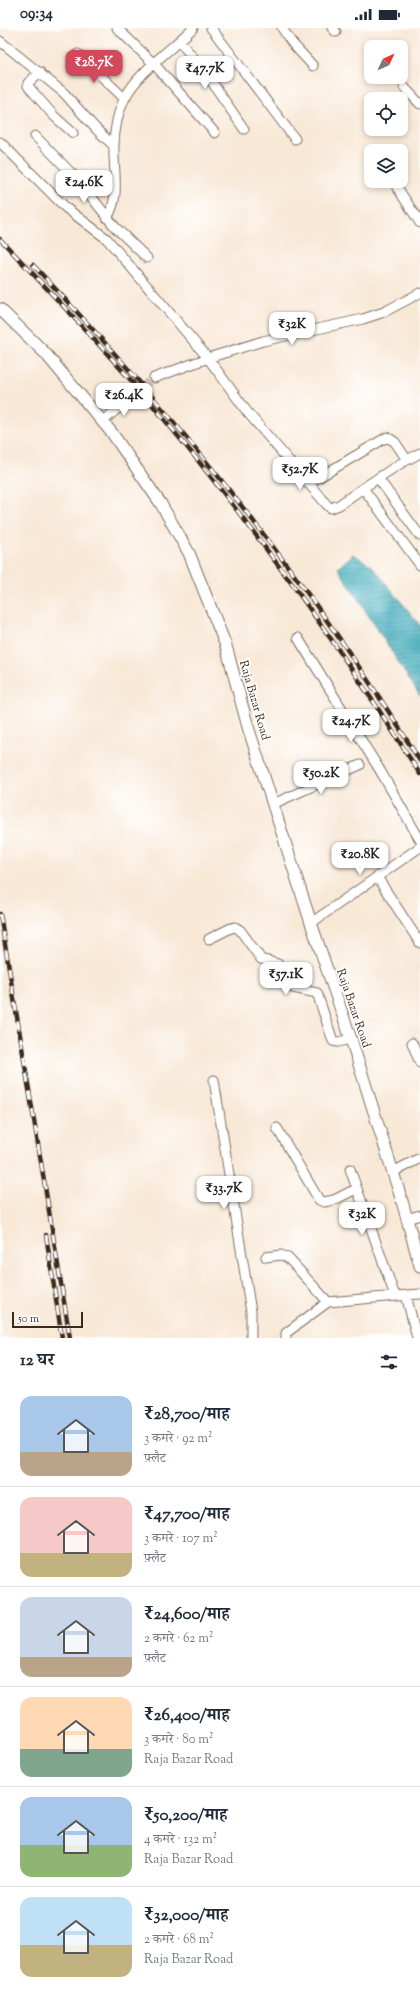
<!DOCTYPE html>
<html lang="hi">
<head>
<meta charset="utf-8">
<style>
  body { margin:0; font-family:"Sorts Mill Goudy","Noto Serif Devanagari",serif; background:#f2f2f3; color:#1f2937; height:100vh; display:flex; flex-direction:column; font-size:15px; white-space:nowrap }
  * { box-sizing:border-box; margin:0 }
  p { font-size:13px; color:#747a83 }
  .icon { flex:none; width:22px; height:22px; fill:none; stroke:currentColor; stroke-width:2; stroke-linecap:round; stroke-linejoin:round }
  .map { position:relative; height:1310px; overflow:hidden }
  .sheet { display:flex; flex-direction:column; background:#fff; flex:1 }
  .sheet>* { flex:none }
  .needle { width:26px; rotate:46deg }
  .buttons { position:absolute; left:364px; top:12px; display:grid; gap:8px }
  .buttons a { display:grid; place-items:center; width:44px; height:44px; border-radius:8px; background:#fff; box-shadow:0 2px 6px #0003; font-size:20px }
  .scale { position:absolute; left:12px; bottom:10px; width:71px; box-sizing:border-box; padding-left:4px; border:2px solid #3b2a1e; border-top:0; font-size:11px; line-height:14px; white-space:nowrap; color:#3b2a1e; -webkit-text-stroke:3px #fff; paint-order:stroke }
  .price { position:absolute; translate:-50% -34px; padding:0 9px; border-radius:8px; background:#fff; color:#222; font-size:13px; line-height:26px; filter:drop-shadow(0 1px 2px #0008) }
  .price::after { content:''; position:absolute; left:50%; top:24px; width:12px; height:9px; margin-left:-6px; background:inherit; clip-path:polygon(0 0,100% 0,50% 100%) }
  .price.active { background:#d1495b; color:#fff }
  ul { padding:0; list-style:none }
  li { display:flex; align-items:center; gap:12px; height:100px; padding:0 20px }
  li+li { border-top:1px solid #e0e1e3 }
  li span { display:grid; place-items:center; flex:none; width:112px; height:80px; border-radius:12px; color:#555 }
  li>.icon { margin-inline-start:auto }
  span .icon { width:48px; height:48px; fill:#fffc; stroke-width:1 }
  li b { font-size:17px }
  h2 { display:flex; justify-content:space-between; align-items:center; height:48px; padding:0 20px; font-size:17px }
  .status { display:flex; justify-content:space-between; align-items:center; height:28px; padding:0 20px; background:#fff; direction:ltr }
  .status svg { height:11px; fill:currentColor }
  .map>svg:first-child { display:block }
  .water { fill:url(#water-rules); stroke:#3e6c6e }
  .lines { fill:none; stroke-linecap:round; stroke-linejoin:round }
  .minor-tunnel { stroke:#d2c2b1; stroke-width:9; stroke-dasharray:9 4.5; stroke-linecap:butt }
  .minor-casing { stroke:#7d6c5e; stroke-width:11 }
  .tertiary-casing { stroke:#7d6c5e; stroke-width:13 }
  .minor { stroke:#fff; stroke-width:9 }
  .tertiary { stroke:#fff; stroke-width:11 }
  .rail-casing { stroke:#3b2a1e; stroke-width:4.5 }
  .rail { stroke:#fff; stroke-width:3; stroke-dasharray:9; stroke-linecap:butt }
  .labels { text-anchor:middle; stroke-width:3.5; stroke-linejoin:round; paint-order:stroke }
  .street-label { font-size:12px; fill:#3b2a1e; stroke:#fff }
</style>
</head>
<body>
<div class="status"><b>09:34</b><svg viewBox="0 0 49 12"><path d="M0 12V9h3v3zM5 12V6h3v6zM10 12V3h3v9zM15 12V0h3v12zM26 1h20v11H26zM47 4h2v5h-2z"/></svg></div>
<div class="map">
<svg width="420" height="1310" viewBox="0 0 420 1310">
  <defs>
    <pattern id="water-rules" width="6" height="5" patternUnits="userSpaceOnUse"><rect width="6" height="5" fill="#40aebd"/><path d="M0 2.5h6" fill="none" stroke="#378e99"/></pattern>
  </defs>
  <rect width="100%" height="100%" fill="#fff"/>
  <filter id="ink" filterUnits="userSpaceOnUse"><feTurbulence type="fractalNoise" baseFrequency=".025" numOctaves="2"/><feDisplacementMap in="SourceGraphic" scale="8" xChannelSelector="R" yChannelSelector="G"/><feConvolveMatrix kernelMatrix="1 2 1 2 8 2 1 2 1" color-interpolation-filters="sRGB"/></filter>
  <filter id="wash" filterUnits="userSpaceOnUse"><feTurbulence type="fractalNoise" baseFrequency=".012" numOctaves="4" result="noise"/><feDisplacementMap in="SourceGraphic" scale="16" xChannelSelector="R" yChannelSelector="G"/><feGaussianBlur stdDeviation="0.9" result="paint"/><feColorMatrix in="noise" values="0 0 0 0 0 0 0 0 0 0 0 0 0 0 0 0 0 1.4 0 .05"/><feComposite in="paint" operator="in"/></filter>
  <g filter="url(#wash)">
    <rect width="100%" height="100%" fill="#f8e8d6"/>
    <path class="water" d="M353 526 372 538 420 597V668L338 540Z"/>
  </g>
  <g filter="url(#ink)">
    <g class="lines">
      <path class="minor-tunnel" d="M132 368 154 350"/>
      <g class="minor-casing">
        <path id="minor" d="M117 0 154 36 215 105
          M211 0 295 111
          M282 0 292 15 313 38
          M332 0 336 4
          M0 13 64 65 97 102 114 118
          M179 13 203 41 244 101
          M78 26 124 70
          M40 44 28 55V58L54 88 73 105
          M404 59 420 76
          M35 108 79 153 115 199 147 230
          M0 114 66 180 107 211 208 330 248 385 327 477 331 480 339 477 363 460 420 537
          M393 153 420 195
          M107 190C121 168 113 143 114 118 114 103 118 83 125 70 138 44 172 21 193 0
          M154 350 208 330 263 313 363 291 384 284 420 265
          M102 394 132 368
          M378 450 420 508
          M308 456 387 409 395 414 407 432
          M363 460 398 437 420 425
          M298 610 381 744 420 812
          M273 776 360 737
          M377 849 420 915
          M311 895 420 819
          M209 911 231 900 235 899 240 902 261 931 278 936 289 957 293 960 317 965 333 1013 338 1014 351 1011
          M412 1015 420 1035
          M214 1052 251 1284V1310
          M277 1100 319 1172 324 1174 334 1172 356 1161
          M350 1141 395 1268
          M393 1144 420 1130
          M407 1191 420 1187
          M266 1229 281 1227 288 1230 328 1274
          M406 1267 417 1310
          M286 1310V1305L328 1274 420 1266"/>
      </g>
      <g class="tertiary-casing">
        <path id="tertiary" d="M0 281 45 325 112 405 161 476 189 525 226 618 248 699 311 895 351 1011 402 1173 420 1238"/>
      </g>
      <use href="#minor" class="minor"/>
      <use href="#tertiary" class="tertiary"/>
      <g class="rail-casing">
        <path id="rail" d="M0 211C52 266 106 322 155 380 252 496 340 618 420 746
          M33 237C178 389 309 554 420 733
          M0 886 70 1310
          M46 1207 62 1310"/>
      </g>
      <use href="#rail" class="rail"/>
    </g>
  </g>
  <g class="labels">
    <g class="street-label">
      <text transform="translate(255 672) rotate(74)" y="4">Raja Bazar Road</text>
      <text transform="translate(354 980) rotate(71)" y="4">Raja Bazar Road</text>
    </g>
  </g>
</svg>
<div class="buttons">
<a><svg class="needle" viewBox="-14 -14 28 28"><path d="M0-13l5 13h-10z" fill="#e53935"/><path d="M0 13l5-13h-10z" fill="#747a83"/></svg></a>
<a><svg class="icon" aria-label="locate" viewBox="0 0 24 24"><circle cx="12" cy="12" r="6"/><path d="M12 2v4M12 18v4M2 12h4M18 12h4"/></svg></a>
<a><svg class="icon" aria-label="layers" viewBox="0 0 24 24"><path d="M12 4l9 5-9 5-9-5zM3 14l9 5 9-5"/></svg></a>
</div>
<div class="scale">50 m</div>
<b class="price active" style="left:94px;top:56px">₹28.7K</b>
<b class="price" style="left:205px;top:62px">₹47.7K</b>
<b class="price" style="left:84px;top:176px">₹24.6K</b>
<b class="price" style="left:292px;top:318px">₹32K</b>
<b class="price" style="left:124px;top:389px">₹26.4K</b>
<b class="price" style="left:300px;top:463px">₹52.7K</b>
<b class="price" style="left:351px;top:715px">₹24.7K</b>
<b class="price" style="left:321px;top:767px">₹50.2K</b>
<b class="price" style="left:360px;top:848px">₹20.8K</b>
<b class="price" style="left:286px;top:968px">₹57.1K</b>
<b class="price" style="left:224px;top:1182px">₹33.7K</b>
<b class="price" style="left:362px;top:1208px">₹32K</b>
</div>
<section class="sheet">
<h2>12 घर<svg class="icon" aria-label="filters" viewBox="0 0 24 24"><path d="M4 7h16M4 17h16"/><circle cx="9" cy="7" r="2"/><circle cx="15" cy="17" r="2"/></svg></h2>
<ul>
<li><span style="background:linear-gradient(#a9c7e8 70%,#b9a48a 0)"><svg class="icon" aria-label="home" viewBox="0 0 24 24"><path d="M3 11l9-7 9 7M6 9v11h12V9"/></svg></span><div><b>₹28,700/माह</b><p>3 कमरे · 92 m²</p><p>फ़्लैट</p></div></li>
<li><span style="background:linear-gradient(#f6c9c9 70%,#c2b280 0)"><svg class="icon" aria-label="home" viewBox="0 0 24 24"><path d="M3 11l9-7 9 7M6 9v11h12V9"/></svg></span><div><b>₹47,700/माह</b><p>3 कमरे · 107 m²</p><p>फ़्लैट</p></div></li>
<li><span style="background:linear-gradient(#c9d6e8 75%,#b9a48a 0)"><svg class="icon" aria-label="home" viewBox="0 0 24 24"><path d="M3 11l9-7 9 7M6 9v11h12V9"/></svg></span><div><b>₹24,600/माह</b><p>2 कमरे · 62 m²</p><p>फ़्लैट</p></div></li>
<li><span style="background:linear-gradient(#ffd9b3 65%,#7fa58c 0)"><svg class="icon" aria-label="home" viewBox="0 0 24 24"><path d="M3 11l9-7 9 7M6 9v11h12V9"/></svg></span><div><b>₹26,400/माह</b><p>3 कमरे · 80 m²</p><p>Raja Bazar Road</p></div></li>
<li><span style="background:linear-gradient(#a9c7e8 60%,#8fb573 0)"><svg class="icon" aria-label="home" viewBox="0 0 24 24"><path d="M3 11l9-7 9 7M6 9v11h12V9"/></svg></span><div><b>₹50,200/माह</b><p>4 कमरे · 132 m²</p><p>Raja Bazar Road</p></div></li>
<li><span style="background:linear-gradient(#bfe0f5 60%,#c2b280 0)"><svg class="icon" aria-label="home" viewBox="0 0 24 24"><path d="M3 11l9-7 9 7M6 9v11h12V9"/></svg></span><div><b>₹32,000/माह</b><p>2 कमरे · 68 m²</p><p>Raja Bazar Road</p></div></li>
</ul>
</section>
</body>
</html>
